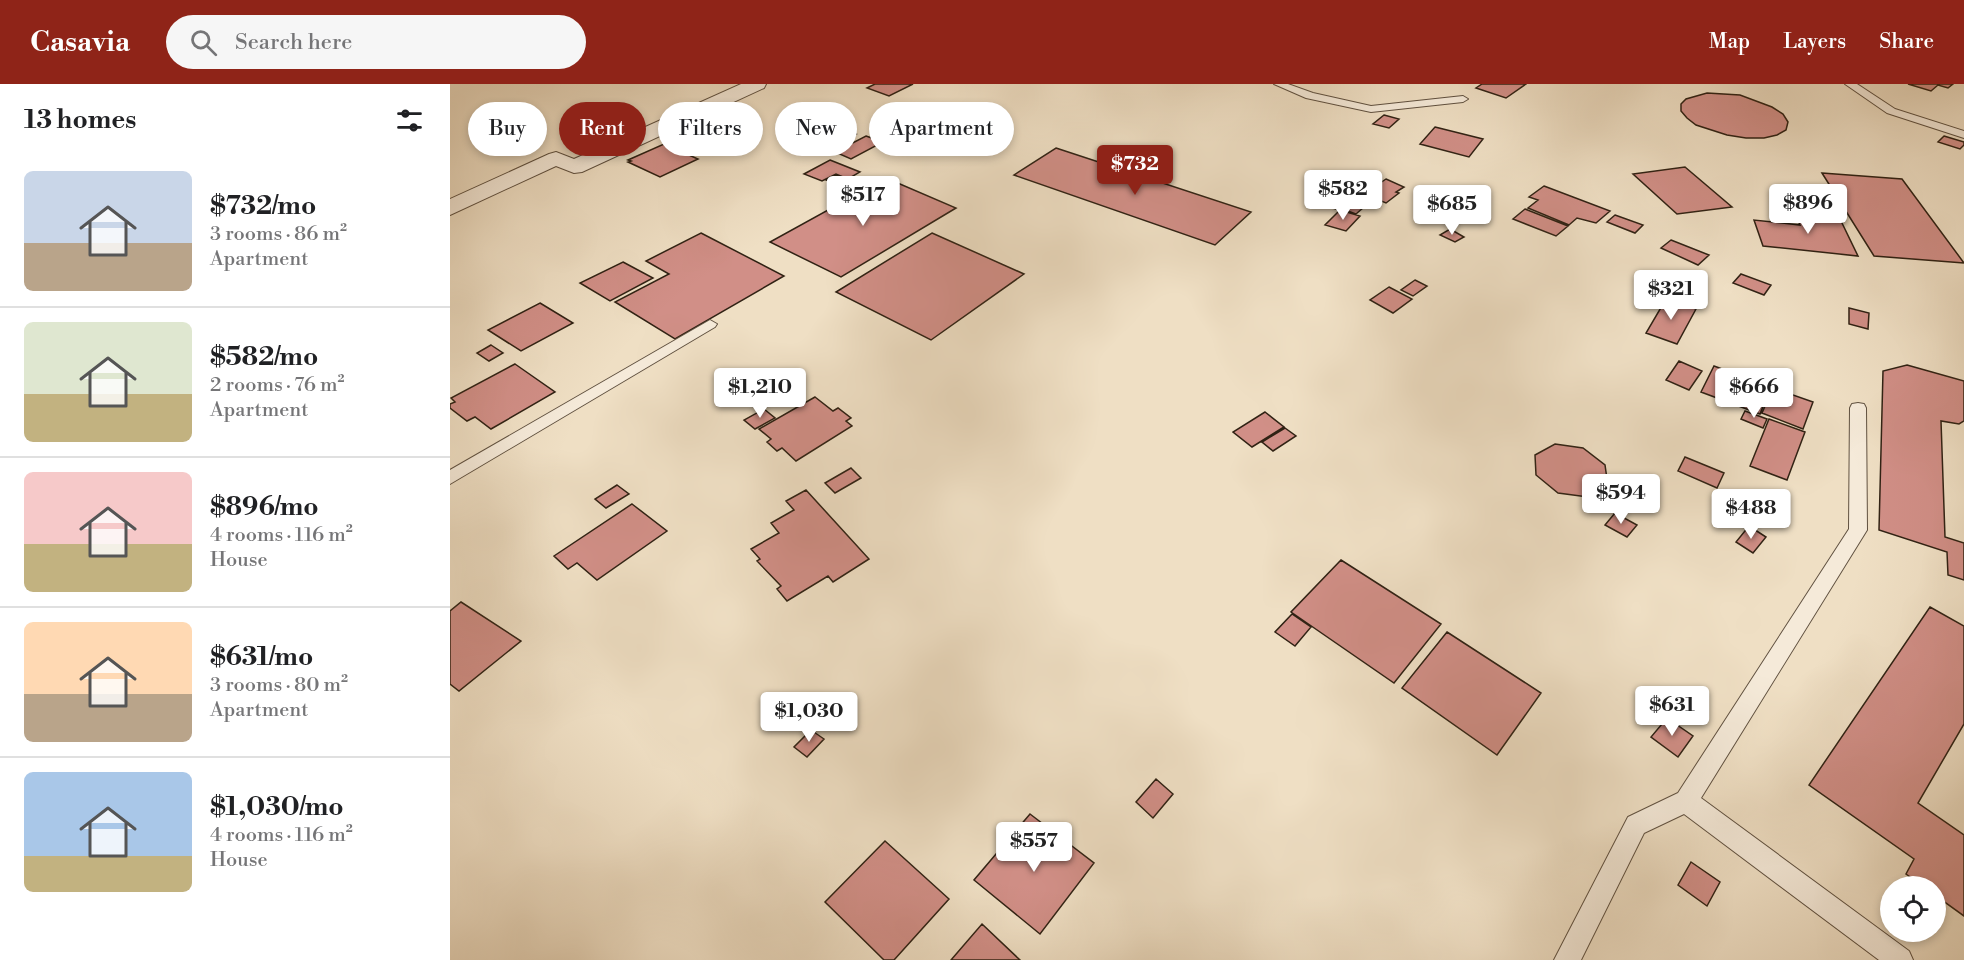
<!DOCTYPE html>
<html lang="en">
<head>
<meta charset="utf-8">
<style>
  body { margin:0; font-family:"Libre Bodoni",serif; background:#f6f6f6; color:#202124; height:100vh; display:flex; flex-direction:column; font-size:22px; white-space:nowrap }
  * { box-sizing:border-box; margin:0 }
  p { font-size:20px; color:#757577 }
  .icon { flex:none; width:33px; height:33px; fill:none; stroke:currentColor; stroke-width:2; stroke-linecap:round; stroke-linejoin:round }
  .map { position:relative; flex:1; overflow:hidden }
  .panel { display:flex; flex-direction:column; background:#fff; width:450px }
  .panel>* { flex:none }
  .top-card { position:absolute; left:18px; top:18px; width:570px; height:54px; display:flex; gap:12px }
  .tools { position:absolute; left:1430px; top:792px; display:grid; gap:12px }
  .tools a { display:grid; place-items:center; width:66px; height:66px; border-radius:50%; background:#fff; box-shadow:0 3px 9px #0003; font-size:30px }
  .price { position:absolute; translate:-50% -51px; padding:0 14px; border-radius:6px; background:#fff; color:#222; font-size:20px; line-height:39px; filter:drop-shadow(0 2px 3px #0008) }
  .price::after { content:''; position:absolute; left:50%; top:36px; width:18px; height:14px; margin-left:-9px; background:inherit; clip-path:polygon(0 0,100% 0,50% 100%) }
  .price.current { background:#8f2418; color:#fff }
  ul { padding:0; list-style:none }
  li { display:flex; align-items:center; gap:18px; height:150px; padding:0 24px }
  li+li { border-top:2px solid #e0e0e0 }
  li span { display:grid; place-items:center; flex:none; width:168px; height:120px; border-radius:9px; color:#555 }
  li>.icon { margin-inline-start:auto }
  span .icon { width:72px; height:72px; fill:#fffc; stroke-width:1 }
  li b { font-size:26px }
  h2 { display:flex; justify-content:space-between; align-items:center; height:72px; padding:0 24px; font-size:26px }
  .chip { padding:0 21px; border-radius:27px; background:#fff; box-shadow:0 3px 9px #0003; font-size:21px; line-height:54px }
  .chip.current { background:#8f2418; color:#fff }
  header { display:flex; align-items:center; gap:36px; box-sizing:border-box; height:84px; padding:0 30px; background:#8f2418; color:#fff }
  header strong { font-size:28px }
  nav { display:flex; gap:33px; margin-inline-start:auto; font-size:21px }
  .search { width:420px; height:54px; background:#f6f6f6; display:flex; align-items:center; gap:15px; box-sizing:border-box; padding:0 21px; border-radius:33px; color:#757577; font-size:22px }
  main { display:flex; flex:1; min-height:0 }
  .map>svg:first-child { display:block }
  .building { fill:#d18f87; stroke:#302214; stroke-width:1.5 }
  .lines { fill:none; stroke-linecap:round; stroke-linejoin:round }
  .service-casing { stroke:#605140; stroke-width:2 }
  .minor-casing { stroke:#605140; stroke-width:2 }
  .service { fill:#f5ead9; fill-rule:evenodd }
  .minor { fill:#f5ead9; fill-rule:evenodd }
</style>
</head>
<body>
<header>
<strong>Casavia</strong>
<div class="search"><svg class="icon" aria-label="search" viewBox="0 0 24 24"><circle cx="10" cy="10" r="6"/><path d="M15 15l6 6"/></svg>Search here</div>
<nav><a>Map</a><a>Layers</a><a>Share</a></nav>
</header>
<main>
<section class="panel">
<h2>13 homes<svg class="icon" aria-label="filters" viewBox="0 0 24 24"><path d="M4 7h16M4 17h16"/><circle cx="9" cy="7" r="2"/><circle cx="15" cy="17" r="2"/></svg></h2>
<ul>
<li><span style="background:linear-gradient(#c9d6e8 60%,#b9a48a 0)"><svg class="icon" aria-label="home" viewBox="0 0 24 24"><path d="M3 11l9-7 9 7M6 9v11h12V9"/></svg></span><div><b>$732/mo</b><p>3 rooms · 86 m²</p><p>Apartment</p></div></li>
<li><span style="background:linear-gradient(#dfe7d0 60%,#c2b280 0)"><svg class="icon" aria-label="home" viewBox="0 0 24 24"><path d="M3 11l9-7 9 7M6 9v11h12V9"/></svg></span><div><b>$582/mo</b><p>2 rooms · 76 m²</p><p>Apartment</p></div></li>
<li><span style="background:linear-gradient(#f6c9c9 60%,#c2b280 0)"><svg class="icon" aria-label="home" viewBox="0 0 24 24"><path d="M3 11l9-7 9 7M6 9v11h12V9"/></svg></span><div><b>$896/mo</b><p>4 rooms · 116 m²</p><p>House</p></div></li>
<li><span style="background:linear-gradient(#ffd9b3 60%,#b9a48a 0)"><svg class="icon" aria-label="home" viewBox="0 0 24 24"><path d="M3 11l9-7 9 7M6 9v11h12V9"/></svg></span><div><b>$631/mo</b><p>3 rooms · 80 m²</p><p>Apartment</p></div></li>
<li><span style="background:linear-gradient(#a9c7e8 70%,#c2b280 0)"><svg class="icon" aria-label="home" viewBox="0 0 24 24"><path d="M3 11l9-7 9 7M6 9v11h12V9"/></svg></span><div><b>$1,030/mo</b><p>4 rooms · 116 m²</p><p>House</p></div></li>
</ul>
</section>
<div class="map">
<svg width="1514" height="876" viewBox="0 0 1514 876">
  <rect width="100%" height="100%" fill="#efdfc4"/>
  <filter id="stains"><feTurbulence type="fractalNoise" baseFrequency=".00333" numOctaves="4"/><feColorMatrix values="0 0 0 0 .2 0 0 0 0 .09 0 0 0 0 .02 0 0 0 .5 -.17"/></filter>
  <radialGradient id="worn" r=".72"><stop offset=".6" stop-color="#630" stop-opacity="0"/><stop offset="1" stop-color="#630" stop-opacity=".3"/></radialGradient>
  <path class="building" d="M425 0H463L439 12 417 4Z
    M1032 0H1076L1056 14 1026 4Z
    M1458 0H1503L1498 4 1488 1 1481 7Z
    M1257 9 1290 11 1322 23 1333 30 1338 38 1336 46 1327 51 1314 54H1296L1277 51 1246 41 1237 34 1231 27V20L1236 15Z
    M473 28 490 34 460 51 442 45Z
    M934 31 949 35 939 44 923 40Z
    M985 43 1033 55 1019 73 970 60Z
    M394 45 406 50 390 58 378 53Z
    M416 52 433 58 401 75 385 68Z
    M1494 52 1514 58V61L1510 65 1488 58Z
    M214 60 248 75 210 93 178 78 181 77 178 76Z
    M606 64 801 128 765 161 564 91Z
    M380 76 410 88 398 95 386 90 372 97 354 90Z
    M1235 83 1282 123 1227 130 1183 90Z
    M1372 89 1452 95 1514 179 1424 172Z
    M386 91 395 95 386 100 376 96Z
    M436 94 506 124 391 193 320 158Z
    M936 95 954 103 946 108 949 109 936 119 914 110Z
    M1094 102 1160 127 1146 139 1127 134 1119 141 1078 124 1088 116 1079 113Z
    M884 111 900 116 889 126 872 121Z
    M903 119 914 123 906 130 895 126Z
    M1075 125 1118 142 1106 152 1063 135Z
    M890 126 910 132 896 147 875 141Z
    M1345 130 1390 135 1408 172 1313 162 1304 136 1350 141Z
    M1165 131 1193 141 1185 149 1157 138Z
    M1000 145 1014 153 1005 158 990 151Z
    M251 149 334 192 225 255 165 218 219 190 196 177Z
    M482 149 574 190 481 256 386 208Z
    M1221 156 1259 171 1248 181 1211 164Z
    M173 178 203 194 160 217 130 199Z
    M1291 190 1321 201 1314 211 1283 199Z
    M965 196 977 202 963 212 951 206Z
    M939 203 962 215 943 229 920 216Z
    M1216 215 1246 225 1227 260 1196 249Z
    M90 219 123 239 71 267 38 246Z
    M1399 224 1419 229 1418 245 1399 240Z
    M41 261 53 269 39 277 27 269Z
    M1229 277 1252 287 1239 306 1216 296Z
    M65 280 105 308 41 345 25 333 17 337 0 324V320L5 318 1 314Z
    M1457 281 1514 297V337L1509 340 1491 337 1495 453 1514 459V496L1498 491 1497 468 1429 446 1433 287Z
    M1264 282 1321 303 1310 330 1251 308Z
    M1323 304 1363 318 1353 345 1312 329Z
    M365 313 383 327 388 324 401 334 396 337 402 342 346 377 332 364 327 367 317 358 321 355 309 345Z
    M314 325 325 334 305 345 294 336Z
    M1295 327 1317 335 1313 344 1291 335Z
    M815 328 834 343 802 363 783 348Z
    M1319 335 1355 348 1337 396 1300 382Z
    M835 344 846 352 823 367 812 358Z
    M1105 360 1133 364 1155 381 1158 402 1138 413 1108 409 1086 391 1085 371Z
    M1235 373 1274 389 1267 404 1228 387Z
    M401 384 411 394 385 409 375 399Z
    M167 401 179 410 156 424 145 415Z
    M356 406 419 475 383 498 378 492 337 517 327 505 331 502 307 477 310 475 301 465 329 449 321 439 344 426 336 417Z
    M182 420 217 447 147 496 127 479 118 485 104 472Z
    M1165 429 1187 441 1177 453 1155 441Z
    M1299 442 1316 453 1303 469 1286 458Z
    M891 476 991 540 944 599 841 528Z
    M11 518 71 557 9 607 0 600V527Z
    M1480 523 1514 542V640L1468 719 1514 751V832L1485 811V802H1473L1456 790 1464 775 1359 701Z
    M842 530 861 543 845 562 825 548Z
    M997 548 1091 609 1047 671 952 604Z
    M1217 634 1243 652 1228 673 1201 653Z
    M361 646 374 655 357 673 344 663Z
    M706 695 723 710 703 734 686 718Z
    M580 730 644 779 590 850 524 796Z
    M435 757 499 815 444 876H434L375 818Z
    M1241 778 1270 798 1257 822 1228 801Z
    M532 840 570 876H501Z"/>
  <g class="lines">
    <g class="service-casing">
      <path id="service" d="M824 0H838L863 9 921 22 1013 12 1018 15 1013 18 921 28 856 14Z
        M1395 0H1407L1445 25 1514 47V54L1437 29Z
        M260 236 267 240 265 243 0 400V386Z
        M1408 319 1414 320 1416 324 1417 446 1251 714 1459 867 1463 876H1429L1234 730 1194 749 1131 876H1104L1178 733 1228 709 1399 445 1400 324 1402 320Z"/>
    </g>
    <g class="minor-casing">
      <path id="minor" d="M291 0H316L314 4 132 88 124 89 106 82 0 131V115L99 70 106 68 124 75Z"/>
    </g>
    <use href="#service" class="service"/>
    <use href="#minor" class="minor"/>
  </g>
  <rect width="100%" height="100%" filter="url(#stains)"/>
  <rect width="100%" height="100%" fill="url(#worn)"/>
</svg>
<div class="tools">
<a><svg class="icon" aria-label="locate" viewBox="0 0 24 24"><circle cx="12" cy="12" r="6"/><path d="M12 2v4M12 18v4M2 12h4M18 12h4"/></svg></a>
</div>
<b class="price current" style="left:685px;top:112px">$732</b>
<b class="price" style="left:893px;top:137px">$582</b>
<b class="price" style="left:413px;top:143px">$517</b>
<b class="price" style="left:1358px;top:151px">$896</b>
<b class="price" style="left:1002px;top:152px">$685</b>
<b class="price" style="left:1221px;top:237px">$321</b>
<b class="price" style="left:310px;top:335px">$1,210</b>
<b class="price" style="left:1304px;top:335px">$666</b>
<b class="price" style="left:1171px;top:441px">$594</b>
<b class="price" style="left:1301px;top:456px">$488</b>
<b class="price" style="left:1222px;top:653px">$631</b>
<b class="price" style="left:359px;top:659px">$1,030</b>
<b class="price" style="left:584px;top:789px">$557</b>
<div class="top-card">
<a class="chip">Buy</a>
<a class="chip current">Rent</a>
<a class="chip">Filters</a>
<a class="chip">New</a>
<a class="chip">Apartment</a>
</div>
</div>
</main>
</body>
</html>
